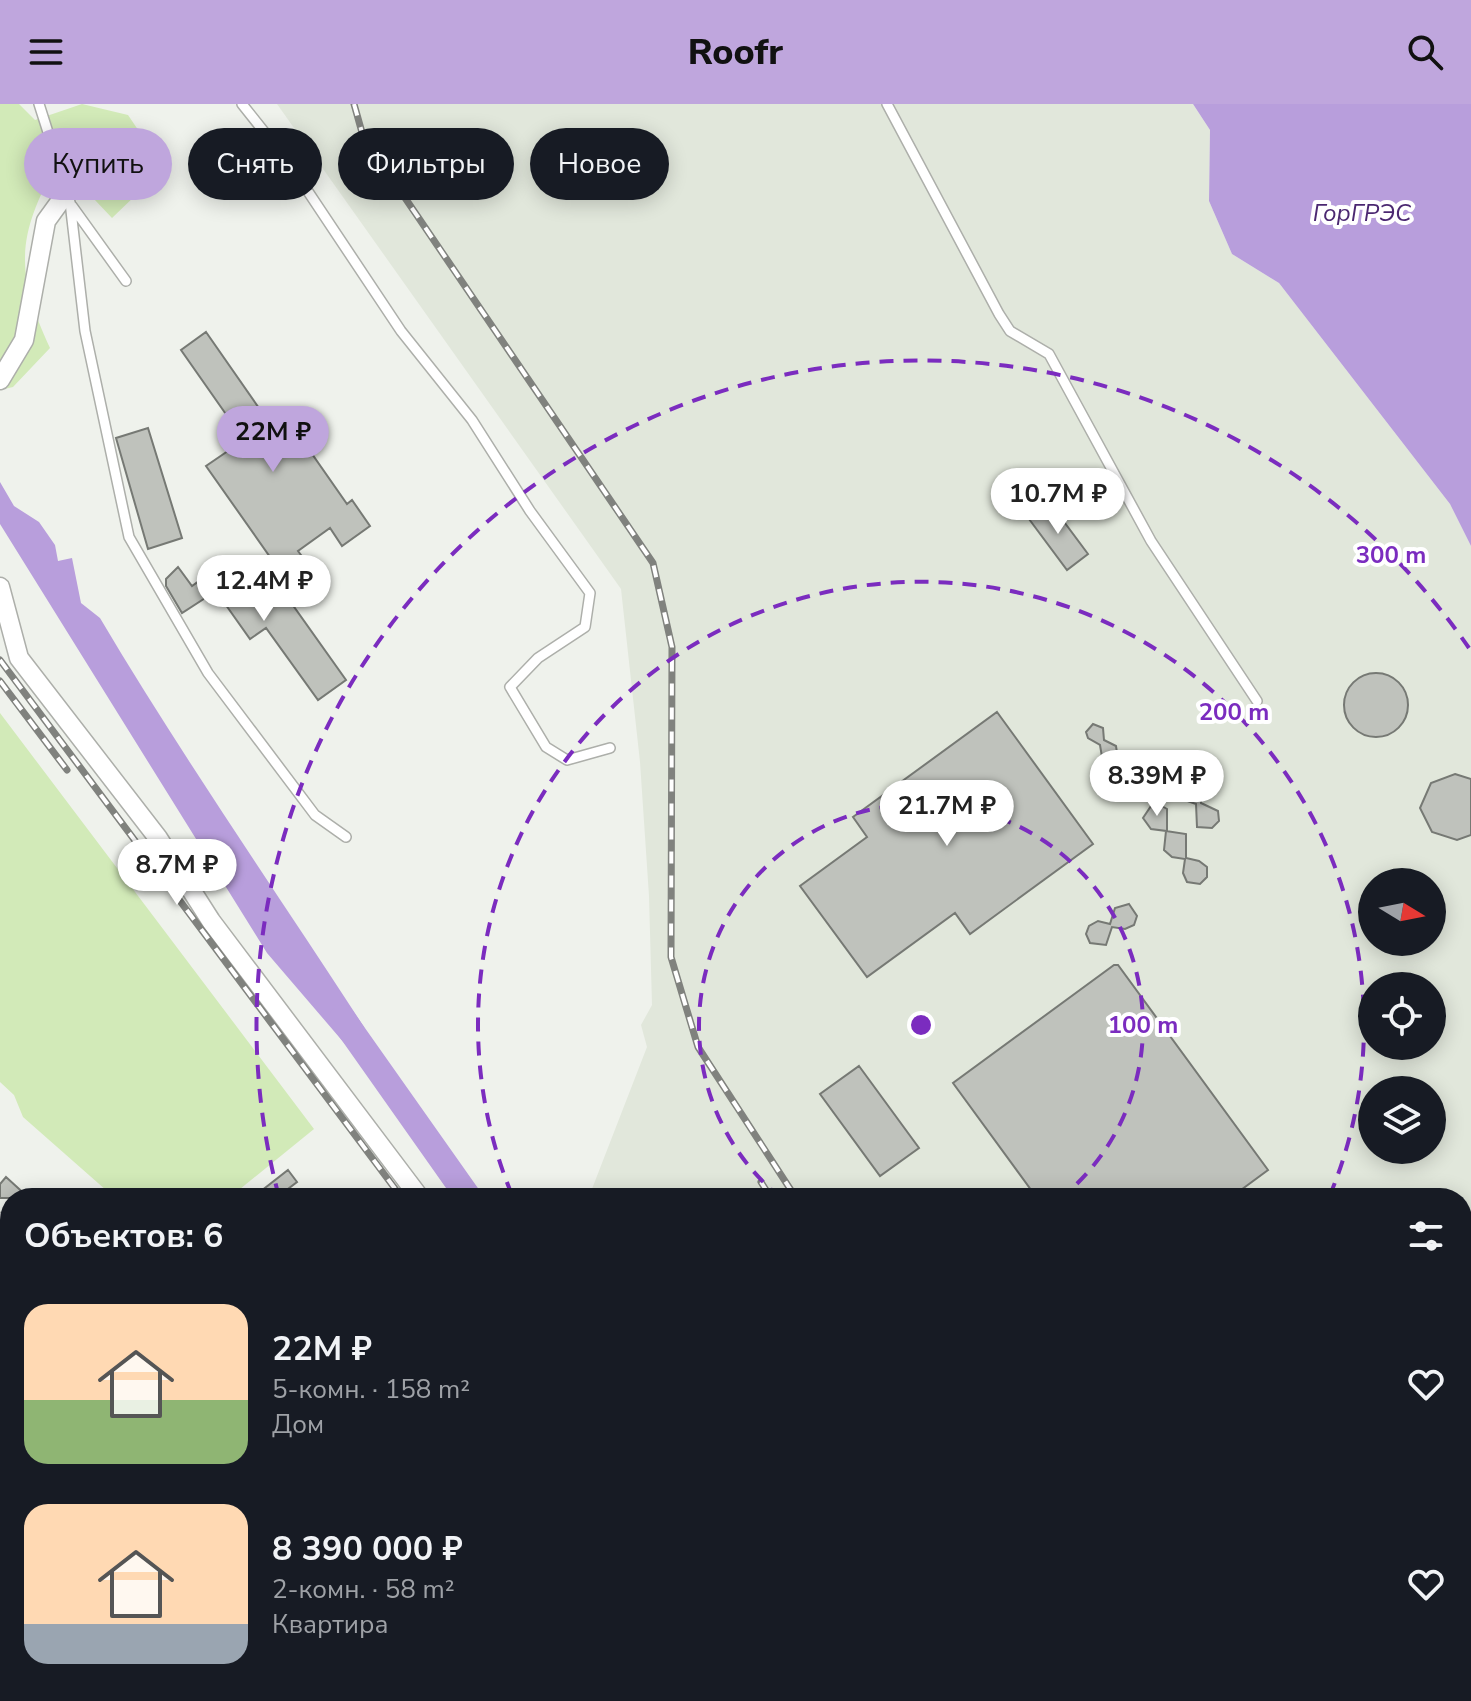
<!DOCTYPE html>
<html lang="ru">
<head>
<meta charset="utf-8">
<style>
  body { margin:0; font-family:"Nunito Sans",sans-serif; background:#242831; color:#f1f3f6; height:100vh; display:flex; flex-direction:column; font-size:30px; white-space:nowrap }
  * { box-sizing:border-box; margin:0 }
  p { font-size:26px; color:#9ea1a6 }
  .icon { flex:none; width:44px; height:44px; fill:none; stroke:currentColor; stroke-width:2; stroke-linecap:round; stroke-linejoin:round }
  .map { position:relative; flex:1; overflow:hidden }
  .drawer { position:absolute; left:0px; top:1084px; width:1472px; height:514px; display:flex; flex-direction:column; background:#171b24; border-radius:32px 32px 0 0; box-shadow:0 4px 20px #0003 }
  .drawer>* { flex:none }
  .hud { position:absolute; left:24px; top:24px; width:800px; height:72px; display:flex; gap:16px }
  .needle { width:52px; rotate:100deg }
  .buttons { position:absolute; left:1358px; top:764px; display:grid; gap:16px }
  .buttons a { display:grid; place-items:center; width:88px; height:88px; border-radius:50%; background:#171b24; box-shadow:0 4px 20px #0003; font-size:40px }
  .price { position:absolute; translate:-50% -68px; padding:0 18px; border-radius:28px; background:#fff; color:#222; font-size:26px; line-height:52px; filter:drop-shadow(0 2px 4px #0008) }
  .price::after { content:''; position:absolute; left:50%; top:48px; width:24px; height:18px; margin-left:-12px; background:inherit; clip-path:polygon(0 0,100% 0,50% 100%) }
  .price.current { background:#bfa6dd; color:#111 }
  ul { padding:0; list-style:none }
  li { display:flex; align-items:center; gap:24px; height:200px; padding:0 24px }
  li span { display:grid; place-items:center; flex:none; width:224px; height:160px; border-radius:24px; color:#555 }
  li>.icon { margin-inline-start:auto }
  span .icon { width:96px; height:96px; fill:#fffc; stroke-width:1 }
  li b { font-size:34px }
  h2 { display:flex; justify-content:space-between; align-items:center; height:96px; padding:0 24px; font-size:34px }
  .chip { padding:0 28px; border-radius:36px; background:#171b24; box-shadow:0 4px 20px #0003; font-size:28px; line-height:72px }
  .chip.current { background:#bfa6dd; color:#111 }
  header { display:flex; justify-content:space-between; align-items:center; height:104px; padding:0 24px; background:#bfa6dd; color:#111; font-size:36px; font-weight:800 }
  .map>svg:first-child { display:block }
  .built { fill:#e1e7db; fill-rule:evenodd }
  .green { fill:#d2eab8 }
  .water { fill:#b89edc }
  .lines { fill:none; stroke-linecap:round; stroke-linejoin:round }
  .river { stroke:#b89edc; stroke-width:26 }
  .building { fill:#bfc2bc; stroke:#767974; stroke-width:2 }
  .lane-casing { stroke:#adafaa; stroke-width:12 }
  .street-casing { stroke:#adafaa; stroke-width:21 }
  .secondary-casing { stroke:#adafaa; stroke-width:27 }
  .lane { stroke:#fff; stroke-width:9 }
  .street { stroke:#fff; stroke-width:18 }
  .secondary { stroke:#fff; stroke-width:24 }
  .rail-casing { stroke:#80827e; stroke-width:7 }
  .rail { stroke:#fff; stroke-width:4; stroke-dasharray:12; stroke-linecap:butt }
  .ring { fill:none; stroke:#7b2cbf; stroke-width:4; stroke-dasharray:14 10 }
  .labels { text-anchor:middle; stroke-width:8; stroke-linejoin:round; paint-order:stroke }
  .water-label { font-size:24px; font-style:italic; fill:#4b2871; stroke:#fff }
  .centre { fill:#7b2cbf; stroke:#fff; stroke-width:4 }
  .ring-label { font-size:24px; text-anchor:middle; font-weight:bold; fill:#7b2cbf; stroke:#fff; stroke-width:8; stroke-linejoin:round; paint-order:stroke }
</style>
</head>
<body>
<header><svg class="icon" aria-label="menu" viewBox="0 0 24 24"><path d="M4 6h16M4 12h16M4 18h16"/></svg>Roofr<svg class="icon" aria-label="search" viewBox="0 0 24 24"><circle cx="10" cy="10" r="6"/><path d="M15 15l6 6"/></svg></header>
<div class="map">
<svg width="1471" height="1597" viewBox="0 0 1471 1597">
  <rect width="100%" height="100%" fill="#eff2ec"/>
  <path class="built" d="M277 0H1193L1210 26 1209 97 1232 150 1279 179 1450 400 1471 442V1494L1462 1500V1094H584L590 1090 647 943 641 921 652 901 649 792 640 658 621 485ZM1372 778H1432V838H1372ZM1372 882H1432V942H1372ZM1372 986H1432V1046H1372Z
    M0 1459 10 1461V1588H446L447 1597H0Z
    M698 1588H1335L1322 1597H704Z"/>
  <path class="green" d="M0 0H19L35 16 82 0 128 11 164 64 112 114 58 57C17 132 14 166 50 244L13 283 0 286Z
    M0 609 314 1025 229 1094H115L23 1013 14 991 0 978Z
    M0 1133 10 1142V1435L0 1424Z
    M1471 1532V1577L1462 1581V1539Z
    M556 1588H637L643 1597H563Z
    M1380 1588H1443L1422 1597H1365Z"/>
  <path class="water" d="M1193 0H1471V442L1450 400 1279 179 1232 150 1209 97 1210 26Z
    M0 378 14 402 39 418 55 441 58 457 72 454 81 499 100 514C183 654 276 787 364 923L369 939 351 947 267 849 0 420Z"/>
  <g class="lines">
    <path class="river" d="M342 914 469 1094"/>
  </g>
  <path class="building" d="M206 228 268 317 282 307 347 400 352 396 370 422 342 442 330 424 298 447 316 471 294 487 206 362 244 336 181 246Z
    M148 324 182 434 148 445 116 334Z
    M1050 399 1088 450 1067 466 1029 415Z
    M226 457 258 503 282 486 346 576 318 596 266 524 250 535 216 487 182 509 166 482V475L178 463 192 482Z
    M1344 601a32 32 0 1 1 64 0a32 32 0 1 1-64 0Z
    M997 608 1093 740 970 830 955 809 867 873 800 782 867 733 853 713Z
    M1093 620 1103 624 1104 636 1116 642 1118 656 1129 665 1125 674 1113 671 1112 658 1102 653 1100 641 1088 634 1086 628Z
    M1176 650 1183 657 1182 673 1195 675 1201 681V699L1218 707 1219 717 1212 724 1197 723 1196 700 1179 694V676L1167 674 1160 667 1162 654Z
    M1455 670 1471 675V731L1457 736 1432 728 1420 704 1431 679Z
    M1160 701 1167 705V727L1151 725 1143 714 1151 702Z
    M1166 727 1186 730V754L1199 757 1207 763V773L1200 780 1187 778 1183 769 1185 755 1172 753 1164 746Z
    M1129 800 1137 812 1134 821 1125 825 1112 823 1106 841 1090 839 1086 830 1089 822 1098 817 1110 820 1115 804Z
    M1114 861H1118L1268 1066 1230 1094H1037L953 979Z
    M859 962 919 1044 880 1072 820 990Z
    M288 1066 297 1078 276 1094H252Z
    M6 1073 29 1094H0V1080Z"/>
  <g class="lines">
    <g class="lane-casing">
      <path id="lane" d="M39 0 67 88
        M242 0 289 59 401 227 472 316 530 407 590 489 585 523 538 554 510 583 546 643 567 656 610 644
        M887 0 999 210 1010 227 1049 250 1151 437 1257 597
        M70 98 85 227 129 433 208 569 315 711 346 733
        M72 102 126 177
        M1462 1528 1471 1521
        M1455 1588 1457 1597"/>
    </g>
    <g class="street-casing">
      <path id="street" d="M0 276 24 236 46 117 67 88
        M0 483 19 554 158 734 211 817 420 1094"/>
    </g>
    <g class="secondary-casing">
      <path id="secondary" d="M0 1121 10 1128
        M538 1588 544 1597"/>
    </g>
    <use href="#lane" class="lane"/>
    <use href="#street" class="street"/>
    <use href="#secondary" class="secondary"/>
    <g class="rail-casing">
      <path id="rail" d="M354 0 363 32 653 459 672 543 671 853 698 943 796 1094
        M0 556 402 1094
        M0 577 67 666
        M761 1078 771 1094"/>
    </g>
    <use href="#rail" class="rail"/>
  </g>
  <g class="ring">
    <path d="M781 1094A222 222 0 1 1 1061 1094"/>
    <path d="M512 1091A443 443 0 1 1 1330 1091"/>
    <path d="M279 1093A665 665 0 0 1 1469 544"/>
  </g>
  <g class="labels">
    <g class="water-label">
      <text x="1362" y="117">ГорГРЭС</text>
    </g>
  </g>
  <circle cx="921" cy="921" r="12" class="centre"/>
  <g class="ring-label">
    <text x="1391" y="459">300 m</text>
    <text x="1234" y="616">200 m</text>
    <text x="1143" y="929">100 m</text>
  </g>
</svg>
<div class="buttons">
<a><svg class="needle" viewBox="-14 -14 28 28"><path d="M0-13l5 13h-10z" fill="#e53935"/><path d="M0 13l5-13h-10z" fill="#9ea1a6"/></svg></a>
<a><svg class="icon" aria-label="locate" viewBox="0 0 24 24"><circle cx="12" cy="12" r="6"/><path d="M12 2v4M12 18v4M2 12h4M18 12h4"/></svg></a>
<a><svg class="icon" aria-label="layers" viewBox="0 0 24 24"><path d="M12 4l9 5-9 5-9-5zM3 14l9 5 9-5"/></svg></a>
</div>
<b class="price current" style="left:273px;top:370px">22M ₽</b>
<b class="price" style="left:1058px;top:432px">10.7M ₽</b>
<b class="price" style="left:264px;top:519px">12.4M ₽</b>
<b class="price" style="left:1157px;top:714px">8.39M ₽</b>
<b class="price" style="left:947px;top:744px">21.7M ₽</b>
<b class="price" style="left:177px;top:803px">8.7M ₽</b>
<div class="hud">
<a class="chip current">Купить</a>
<a class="chip">Снять</a>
<a class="chip">Фильтры</a>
<a class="chip">Новое</a>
</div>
<section class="drawer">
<h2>Объектов: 6<svg class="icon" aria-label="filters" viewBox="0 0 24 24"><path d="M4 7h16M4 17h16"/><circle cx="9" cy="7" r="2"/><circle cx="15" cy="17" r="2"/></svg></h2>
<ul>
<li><span style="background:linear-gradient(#ffd9b3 60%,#8fb573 0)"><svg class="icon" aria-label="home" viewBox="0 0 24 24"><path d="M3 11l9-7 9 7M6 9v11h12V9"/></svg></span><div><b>22M ₽</b><p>5-комн. · 158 m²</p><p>Дом</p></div><svg class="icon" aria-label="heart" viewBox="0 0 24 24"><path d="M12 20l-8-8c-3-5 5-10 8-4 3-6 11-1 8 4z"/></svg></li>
<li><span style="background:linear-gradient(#ffd9b3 75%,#9aa5b1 0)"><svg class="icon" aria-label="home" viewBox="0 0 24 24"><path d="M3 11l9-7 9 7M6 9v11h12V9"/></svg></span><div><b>8 390 000 ₽</b><p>2-комн. · 58 m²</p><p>Квартира</p></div><svg class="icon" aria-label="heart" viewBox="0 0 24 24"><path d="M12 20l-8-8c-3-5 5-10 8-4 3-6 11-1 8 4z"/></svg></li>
</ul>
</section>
</div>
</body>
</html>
